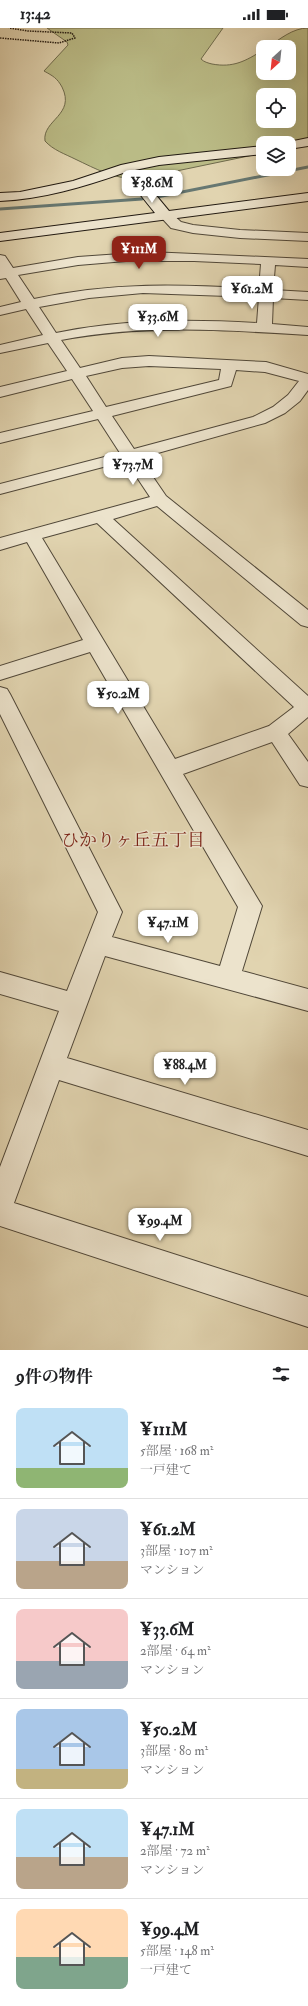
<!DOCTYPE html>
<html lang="ja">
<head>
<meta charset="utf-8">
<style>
  body { margin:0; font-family:"IM FELL Double Pica","Noto Serif JP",serif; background:#f6f6f6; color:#202124; height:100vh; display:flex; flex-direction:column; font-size:15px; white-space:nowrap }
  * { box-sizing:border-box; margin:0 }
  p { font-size:13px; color:#757577 }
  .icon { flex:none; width:22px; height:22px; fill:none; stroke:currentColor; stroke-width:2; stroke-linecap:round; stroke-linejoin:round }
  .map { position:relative; height:1322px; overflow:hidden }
  .side { display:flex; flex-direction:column; background:#fff; flex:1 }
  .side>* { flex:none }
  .needle { width:26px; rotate:207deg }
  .controls { position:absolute; left:256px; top:12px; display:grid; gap:8px }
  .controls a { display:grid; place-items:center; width:40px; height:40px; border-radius:8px; background:#fff; box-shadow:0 4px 16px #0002; font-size:20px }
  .price { position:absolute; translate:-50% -34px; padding:0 9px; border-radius:8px; background:#fff; color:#222; font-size:13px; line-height:26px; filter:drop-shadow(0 1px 2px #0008) }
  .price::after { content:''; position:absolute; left:50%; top:24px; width:12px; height:9px; margin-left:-6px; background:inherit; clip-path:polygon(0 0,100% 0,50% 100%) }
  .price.on { background:#8f2418; color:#fff }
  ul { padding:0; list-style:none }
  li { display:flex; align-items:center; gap:12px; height:100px; padding:0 16px }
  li+li { border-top:1px solid #e0e0e0 }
  li span { display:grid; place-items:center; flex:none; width:112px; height:80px; border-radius:8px; color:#555 }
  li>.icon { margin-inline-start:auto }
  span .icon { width:48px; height:48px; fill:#fffc; stroke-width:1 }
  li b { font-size:17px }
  h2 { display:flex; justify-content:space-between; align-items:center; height:48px; padding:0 16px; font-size:17px }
  .status { display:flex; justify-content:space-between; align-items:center; height:28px; padding:0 20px; background:#fff; direction:ltr }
  .status svg { height:11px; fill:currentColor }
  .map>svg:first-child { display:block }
  .green { fill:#babb86; stroke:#6e6a4c; fill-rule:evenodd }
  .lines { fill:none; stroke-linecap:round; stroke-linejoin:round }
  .stream { stroke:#677872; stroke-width:3 }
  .street-casing { stroke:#514839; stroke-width:2 }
  .secondary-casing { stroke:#211911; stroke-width:2 }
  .path { stroke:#211911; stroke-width:1.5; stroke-dasharray:1.5 1; stroke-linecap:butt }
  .street { fill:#ece3cc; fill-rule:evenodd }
  .secondary { fill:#ece3cc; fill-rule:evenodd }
  .labels { text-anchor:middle; stroke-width:3; stroke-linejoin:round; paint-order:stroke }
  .neighbourhood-label { font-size:18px; fill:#7a1f14; stroke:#ece3cc }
</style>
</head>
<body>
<div class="status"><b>13:42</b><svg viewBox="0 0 49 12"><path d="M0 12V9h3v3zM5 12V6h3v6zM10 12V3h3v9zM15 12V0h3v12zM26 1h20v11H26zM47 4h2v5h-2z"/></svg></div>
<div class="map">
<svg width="308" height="1322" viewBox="0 0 308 1322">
  <rect width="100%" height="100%" fill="#e1d4b0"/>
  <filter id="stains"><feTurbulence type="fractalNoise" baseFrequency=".005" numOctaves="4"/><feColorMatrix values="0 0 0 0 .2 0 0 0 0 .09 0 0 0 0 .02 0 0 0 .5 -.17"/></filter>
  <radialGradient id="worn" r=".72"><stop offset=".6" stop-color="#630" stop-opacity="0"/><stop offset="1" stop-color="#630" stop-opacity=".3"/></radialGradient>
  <path class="green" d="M47 0H223L201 31C204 34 208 35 212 36 233 40 246 33 263 22V45H289V19H268C280 11 293 0 308 0V114L263 115V125L138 151C114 151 96 141 75 131 65 126 53 122 45 113 42 92 76 87 62 59 57 50 53 48 44 43L68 17 67 14ZM263 67H289V93H263Z"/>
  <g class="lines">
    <path class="stream" d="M157 169 308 139
      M0 181 142 171"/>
    <g class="street-casing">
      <path id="street" d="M165 183 170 184 181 194 193 197 240 202 308 205V213L240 210 193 205 171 200 159 187Z
        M149 224 308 231V239L275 237 273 262 308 264V272L273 270 272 296 308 299V307C225 302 144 296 61 312L80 340 122 330 149 328 266 334 308 346V362L300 373 285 385 265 395 140 430 166 468 308 582V599L301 597 157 478 113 491 308 668V689L288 706 308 734V759L300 757 272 714 183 746 262 878 242 943 308 961V983L105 928 67 1030 308 1102V1128L59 1052 14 1175 308 1269V1299L0 1198V1139L59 983 0 966V944L67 963 98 884 0 686V659L7 661 10 666 122 884 112 909 220 938 238 879 90 624 0 652V638L83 612 27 514 0 522V510L150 469 126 433 0 466V456L120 425 98 391 0 415V405L93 383 72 351 0 369V359L67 343 48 315 0 325V317L43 307 26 281 0 287V279L21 274 6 250 0 251V227L5 228 13 240 78 229ZM126 233H194L261 236 259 261C179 256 113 254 34 271L18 247 78 237ZM143 265 259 269 257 295C189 291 123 291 56 305L39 279 89 270ZM149 338 221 341 219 352 106 379 86 348 122 340ZM236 342 265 344 299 353 288 367 273 379 253 389 134 421 112 388 231 358ZM97 495 294 679 269 698 175 731 42 510Z"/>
    </g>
    <g class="secondary-casing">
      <path id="secondary" d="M308 110V118L289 121V115H284Z
        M263 118V126L159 137 135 142 169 183 308 165V173L0 213V205L155 185 123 145C83 159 43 171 0 173V165L20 164 73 153 121 137 159 129Z"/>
    </g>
    <path class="path" d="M0 10 59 15 75 10 72 5 28 3 9 0"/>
    <use href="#street" class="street"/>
    <use href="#secondary" class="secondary"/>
  </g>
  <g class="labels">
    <g class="neighbourhood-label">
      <text x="133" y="818">ひかりヶ丘五丁目</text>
    </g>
  </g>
  <rect width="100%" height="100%" filter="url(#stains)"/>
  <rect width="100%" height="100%" fill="url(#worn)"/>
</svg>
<div class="controls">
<a><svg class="needle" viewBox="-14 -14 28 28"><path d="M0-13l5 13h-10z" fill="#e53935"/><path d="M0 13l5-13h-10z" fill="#757577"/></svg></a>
<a><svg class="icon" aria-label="locate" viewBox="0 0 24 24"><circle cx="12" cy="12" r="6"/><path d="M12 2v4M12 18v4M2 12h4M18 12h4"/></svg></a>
<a><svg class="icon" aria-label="layers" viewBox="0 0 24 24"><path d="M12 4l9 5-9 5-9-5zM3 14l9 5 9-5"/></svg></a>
</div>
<b class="price" style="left:152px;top:176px">¥38.6M</b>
<b class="price on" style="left:139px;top:242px">¥111M</b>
<b class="price" style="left:252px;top:282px">¥61.2M</b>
<b class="price" style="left:158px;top:310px">¥33.6M</b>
<b class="price" style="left:133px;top:458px">¥73.7M</b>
<b class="price" style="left:118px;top:687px">¥50.2M</b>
<b class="price" style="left:168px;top:916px">¥47.1M</b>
<b class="price" style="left:185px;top:1058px">¥88.4M</b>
<b class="price" style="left:160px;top:1214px">¥99.4M</b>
</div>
<section class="side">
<h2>9件の物件<svg class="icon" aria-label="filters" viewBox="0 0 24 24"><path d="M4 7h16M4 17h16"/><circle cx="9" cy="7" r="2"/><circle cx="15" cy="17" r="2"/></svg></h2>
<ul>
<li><span style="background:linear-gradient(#bfe0f5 75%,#8fb573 0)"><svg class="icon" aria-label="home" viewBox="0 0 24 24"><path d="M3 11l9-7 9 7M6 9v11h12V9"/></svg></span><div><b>¥111M</b><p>5部屋 · 168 m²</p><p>一戸建て</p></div></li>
<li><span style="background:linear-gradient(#c9d6e8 65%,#b9a48a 0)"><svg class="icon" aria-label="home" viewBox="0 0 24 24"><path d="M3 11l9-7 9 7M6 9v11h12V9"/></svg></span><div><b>¥61.2M</b><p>3部屋 · 107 m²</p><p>マンション</p></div></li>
<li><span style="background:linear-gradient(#f6c9c9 65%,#9aa5b1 0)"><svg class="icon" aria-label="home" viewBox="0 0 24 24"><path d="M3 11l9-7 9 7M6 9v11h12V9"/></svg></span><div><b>¥33.6M</b><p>2部屋 · 64 m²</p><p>マンション</p></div></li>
<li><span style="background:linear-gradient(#a9c7e8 75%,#c2b280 0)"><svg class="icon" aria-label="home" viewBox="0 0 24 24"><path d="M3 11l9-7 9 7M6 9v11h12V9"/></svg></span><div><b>¥50.2M</b><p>3部屋 · 80 m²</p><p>マンション</p></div></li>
<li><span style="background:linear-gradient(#bfe0f5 60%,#b9a48a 0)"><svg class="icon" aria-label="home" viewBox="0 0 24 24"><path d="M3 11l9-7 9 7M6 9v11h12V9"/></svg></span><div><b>¥47.1M</b><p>2部屋 · 72 m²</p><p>マンション</p></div></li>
<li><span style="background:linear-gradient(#ffd9b3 60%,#7fa58c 0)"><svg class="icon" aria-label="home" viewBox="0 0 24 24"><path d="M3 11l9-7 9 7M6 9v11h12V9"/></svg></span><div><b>¥99.4M</b><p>5部屋 · 148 m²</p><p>一戸建て</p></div></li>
</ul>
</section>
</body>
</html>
